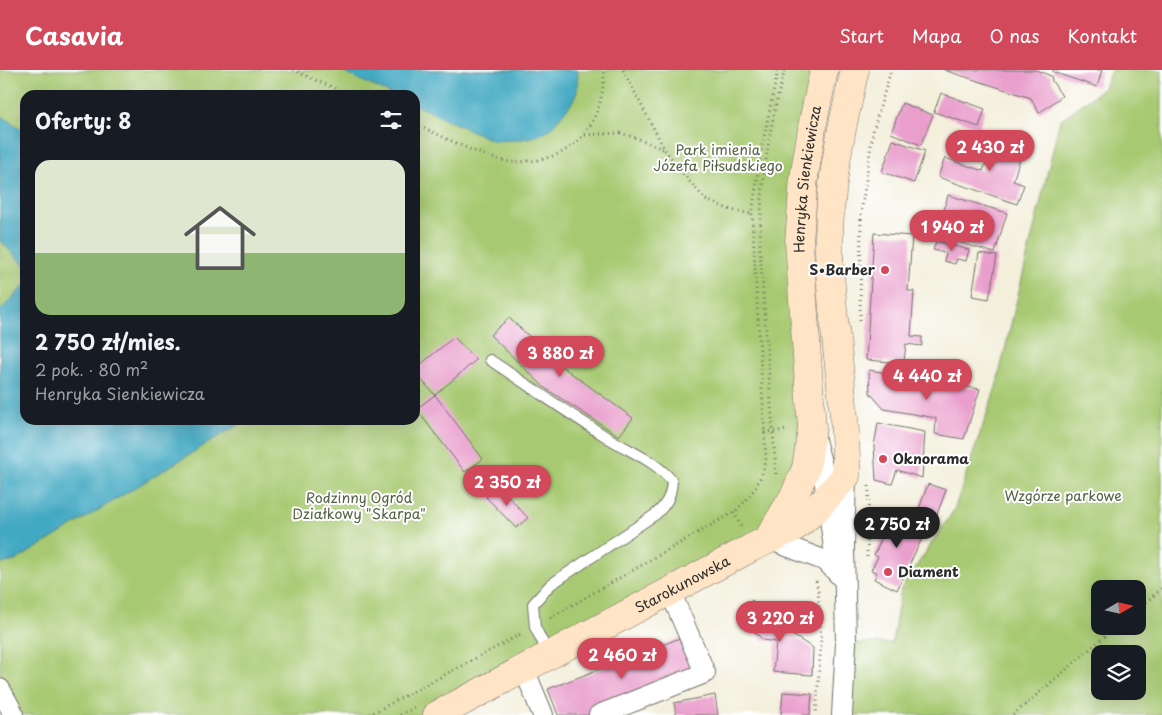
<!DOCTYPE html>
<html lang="pl">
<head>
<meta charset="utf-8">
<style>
  body { margin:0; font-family:"Playpen Sans",sans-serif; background:#20242c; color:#f1f3f6; height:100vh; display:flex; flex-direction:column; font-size:19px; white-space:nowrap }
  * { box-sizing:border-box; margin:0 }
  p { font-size:16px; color:#9ea1a6 }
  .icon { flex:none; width:28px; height:28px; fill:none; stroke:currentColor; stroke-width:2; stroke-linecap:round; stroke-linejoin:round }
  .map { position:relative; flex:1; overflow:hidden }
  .drawer { position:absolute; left:20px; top:20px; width:400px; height:335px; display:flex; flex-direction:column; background:#171b24; border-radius:15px; box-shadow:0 5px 20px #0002 }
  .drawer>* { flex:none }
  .needle { width:32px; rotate:81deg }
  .controls { position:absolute; left:1091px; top:510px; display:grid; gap:10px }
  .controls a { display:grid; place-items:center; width:55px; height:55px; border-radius:10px; background:#171b24; box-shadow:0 5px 20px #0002; font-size:25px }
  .price { position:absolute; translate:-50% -42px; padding:0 11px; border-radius:18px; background:#d1495b; color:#fff; font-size:16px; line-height:32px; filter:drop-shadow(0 1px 2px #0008) }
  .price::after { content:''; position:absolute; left:50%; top:30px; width:15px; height:11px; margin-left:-8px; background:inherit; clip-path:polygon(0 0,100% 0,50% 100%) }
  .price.active { background:#222; color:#fff }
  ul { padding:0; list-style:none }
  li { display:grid; align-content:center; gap:10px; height:265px; padding:0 15px }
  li+li { border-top:1px solid #363941 }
  li span { display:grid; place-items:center; height:155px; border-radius:15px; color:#555 }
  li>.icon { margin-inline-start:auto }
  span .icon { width:90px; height:90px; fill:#fffc; stroke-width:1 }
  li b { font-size:21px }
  h2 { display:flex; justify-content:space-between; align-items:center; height:60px; padding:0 15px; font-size:21px }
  header { display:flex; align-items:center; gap:30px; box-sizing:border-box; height:70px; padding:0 25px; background:#d1495b; color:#fff }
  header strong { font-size:24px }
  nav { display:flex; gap:28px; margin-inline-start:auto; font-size:18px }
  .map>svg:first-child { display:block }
  .green { fill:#a7c971; stroke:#697a4e; fill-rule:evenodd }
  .water { fill:#42a9c2; stroke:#366a76 }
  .building { fill:#e99ecc }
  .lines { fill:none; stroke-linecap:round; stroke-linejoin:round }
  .lane-casing { stroke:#717069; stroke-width:12 }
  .street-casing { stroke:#717069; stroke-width:22 }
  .secondary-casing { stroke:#717069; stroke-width:29 }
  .path { stroke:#717069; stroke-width:3; stroke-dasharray:1 4; stroke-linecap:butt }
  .lane { stroke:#fff; stroke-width:10 }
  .street { stroke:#fff; stroke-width:20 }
  .secondary { stroke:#ffe4c6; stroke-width:28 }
  .poi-dot { fill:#d1495b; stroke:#fff; stroke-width:2 }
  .labels { text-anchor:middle; stroke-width:4; stroke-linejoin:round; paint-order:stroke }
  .park-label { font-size:14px; fill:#566244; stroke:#fff }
  .street-label { font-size:14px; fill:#2b2b2b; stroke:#fff }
  .poi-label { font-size:14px; font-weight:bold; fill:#2b2b2b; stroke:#fff; text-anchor:start }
</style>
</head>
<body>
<header>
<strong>Casavia</strong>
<nav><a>Start</a><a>Mapa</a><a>O nas</a><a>Kontakt</a></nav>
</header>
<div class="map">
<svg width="1162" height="645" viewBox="0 0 1162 645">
  <rect width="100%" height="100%" fill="#fff"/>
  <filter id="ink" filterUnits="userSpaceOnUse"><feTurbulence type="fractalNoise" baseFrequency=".02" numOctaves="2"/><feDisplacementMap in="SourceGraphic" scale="10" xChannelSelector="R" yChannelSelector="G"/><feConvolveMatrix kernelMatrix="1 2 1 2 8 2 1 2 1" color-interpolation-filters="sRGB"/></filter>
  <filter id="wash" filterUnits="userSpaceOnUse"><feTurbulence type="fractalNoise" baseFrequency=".0096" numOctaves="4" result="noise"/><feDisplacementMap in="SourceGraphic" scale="20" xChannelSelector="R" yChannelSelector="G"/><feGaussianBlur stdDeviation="1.12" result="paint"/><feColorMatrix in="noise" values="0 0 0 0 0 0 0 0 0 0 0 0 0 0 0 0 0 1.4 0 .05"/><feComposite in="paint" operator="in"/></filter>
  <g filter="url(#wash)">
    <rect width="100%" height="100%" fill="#f3efdb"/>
    <path class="green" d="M0 0H824L813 52 812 358 779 449 437 645H13L0 619ZM25 25H415V350H25Z
      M1111 0H1162V645H842L846 573H892L901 519 954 440 996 317 1060 50 1104 18ZM1100 519H1138V556H1100ZM1100 584H1138V621H1100Z"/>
    <path class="water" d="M338 0H578L577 22 571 34 550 59 537 66 518 70 494 71 415 35V25H393Z
      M0 45 25 61V196L0 170Z
      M25 215V350H246L15 491 0 494V241Z"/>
    <g id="blocks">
      <path class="building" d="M944 0H1036L1051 6 1052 11 1062 26 1039 43 1031 28Z
        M1053 0H1102L1097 17 1053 2Z
        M941 23 985 39 979 57 934 42Z
        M902 33 933 45 921 75 891 63Z
        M995 66 1024 76 1013 111 1024 115 1017 134 938 107 945 88 983 101Z
        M893 70 925 81 914 113 882 102Z
        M948 125 1007 143 995 183 937 166Z
        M874 163 912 166 908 221H914L911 266 922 267V276L906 274 904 293 866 290Z
        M936 171 969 180 966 191 957 189 955 194 944 191 946 183 933 180Z
        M979 183 997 186 989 229 972 226Z
        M509 248 564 298 633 348 619 366 545 318 490 265Z
        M454 267 476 290 435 325 415 303V299Z
        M869 300 980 319 964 369 935 364 936 348 884 339 870 323Z
        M435 325 483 389 465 402 416 339Z
        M878 353 925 362 922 408 897 400 892 414 876 410 874 376Z
        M928 414 946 420 935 450 917 444Z
        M499 416 528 448 516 458 486 427Z
        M892 439 928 456 897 520 874 509 877 503 871 500 878 487 874 485 889 453 886 451Z
        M752 530 778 556 813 578 812 605 773 602 776 572 763 570 738 545Z
        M680 568 694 604 587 645H558L548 619Z
        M783 622 812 624 810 645H781Z
        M715 625 718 645H676L674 633Z"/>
    </g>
  </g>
  <g filter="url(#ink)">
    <use href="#blocks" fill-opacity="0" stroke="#717069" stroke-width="1"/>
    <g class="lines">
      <g class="lane-casing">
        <path id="lane" d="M490 290C528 315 566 342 605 366 628 381 655 390 672 411 671 426 667 434 656 444L550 515 533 534 535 557 549 585"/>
      </g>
      <g class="street-casing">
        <path id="street" d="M814 366 823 400 835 485
          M768 469 826 491 842 508
          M524 599 543 645
          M0 619 11 639 13 645
          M599 645 705 603 670 521
          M842 645 846 573 844 478 846 406"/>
      </g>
      <g class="secondary-casing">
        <g id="secondary">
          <path id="s1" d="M768 469 795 424 806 398 812 358 799 172 804 108 813 52 824 0"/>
          <path id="s2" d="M437 645 751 478 795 457 813 442 846 406C847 338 834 270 830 202 826 149 834 96 845 44 849 30 851 14 855 0"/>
        </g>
      </g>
      <path class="path" d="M293 0 350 25
        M623 0 665 80 689 111 706 130 731 140 752 144
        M415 54C441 65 484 89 511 92 517 93 524 91 530 91 581 86 604 48 604 0
        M585 65 620 63 637 68 665 80
        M860 250 861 144 873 61 891 0
        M764 362 789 360
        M776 404 760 179C760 119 768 58 785 0
        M734 442 741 457
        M867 487 869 416
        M816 511 818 518 821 572 816 645
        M1138 539 1162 518
        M550 548 734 442C751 427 762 411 766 388L752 144 761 81 778 0
        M369 645 523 563
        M400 645 415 637
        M1013 645 1117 556"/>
      <use href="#lane" class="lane"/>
      <use href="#street" class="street"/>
      <use href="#secondary" class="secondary"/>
    </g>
  </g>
  <g class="poi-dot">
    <circle cx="885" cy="200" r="5"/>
    <circle cx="883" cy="389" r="5"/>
    <circle cx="888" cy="502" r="5"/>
  </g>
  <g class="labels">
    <g class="park-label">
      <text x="718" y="85">Park imienia<tspan x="718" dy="16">Józefa Piłsudskiego</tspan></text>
      <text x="1063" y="431">Wzgórze parkowe</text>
      <text x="359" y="433">Rodzinny Ogród<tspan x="359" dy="16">Działkowy "Skarpa"</tspan></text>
    </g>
    <g class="street-label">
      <text dy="5" stroke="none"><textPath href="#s1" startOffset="371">Henryka Sienkiewicza</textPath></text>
      <text dy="5" stroke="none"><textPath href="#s2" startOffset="278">Starokunowska</textPath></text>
    </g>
    <g class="poi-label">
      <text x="875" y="205" text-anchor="end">S•Barber</text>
      <text x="893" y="394">Oknorama</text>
      <text x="898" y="507">Diament</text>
    </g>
  </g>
</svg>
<div class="controls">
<a><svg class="needle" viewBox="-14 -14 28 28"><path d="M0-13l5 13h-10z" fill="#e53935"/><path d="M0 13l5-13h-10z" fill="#9ea1a6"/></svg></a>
<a><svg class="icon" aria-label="layers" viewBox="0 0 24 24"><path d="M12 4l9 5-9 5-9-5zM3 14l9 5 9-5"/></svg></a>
</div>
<b class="price" style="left:990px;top:102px">2 430 zł</b>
<b class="price" style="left:952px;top:182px">1 940 zł</b>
<b class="price" style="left:560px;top:308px">3 880 zł</b>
<b class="price" style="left:927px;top:331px">4 440 zł</b>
<b class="price" style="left:507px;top:437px">2 350 zł</b>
<b class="price active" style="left:897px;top:479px">2 750 zł</b>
<b class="price" style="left:780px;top:573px">3 220 zł</b>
<b class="price" style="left:622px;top:610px">2 460 zł</b>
<section class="drawer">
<h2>Oferty: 8<svg class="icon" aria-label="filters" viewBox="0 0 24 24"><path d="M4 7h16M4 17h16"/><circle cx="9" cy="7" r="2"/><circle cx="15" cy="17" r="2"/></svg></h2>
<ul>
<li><span style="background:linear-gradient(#dfe7d0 60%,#8fb573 0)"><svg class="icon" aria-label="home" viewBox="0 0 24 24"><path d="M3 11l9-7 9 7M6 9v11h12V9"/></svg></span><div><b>2 750 zł/mies.</b><p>2 pok. · 80 m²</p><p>Henryka Sienkiewicza</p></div></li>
</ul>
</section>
</div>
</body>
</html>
